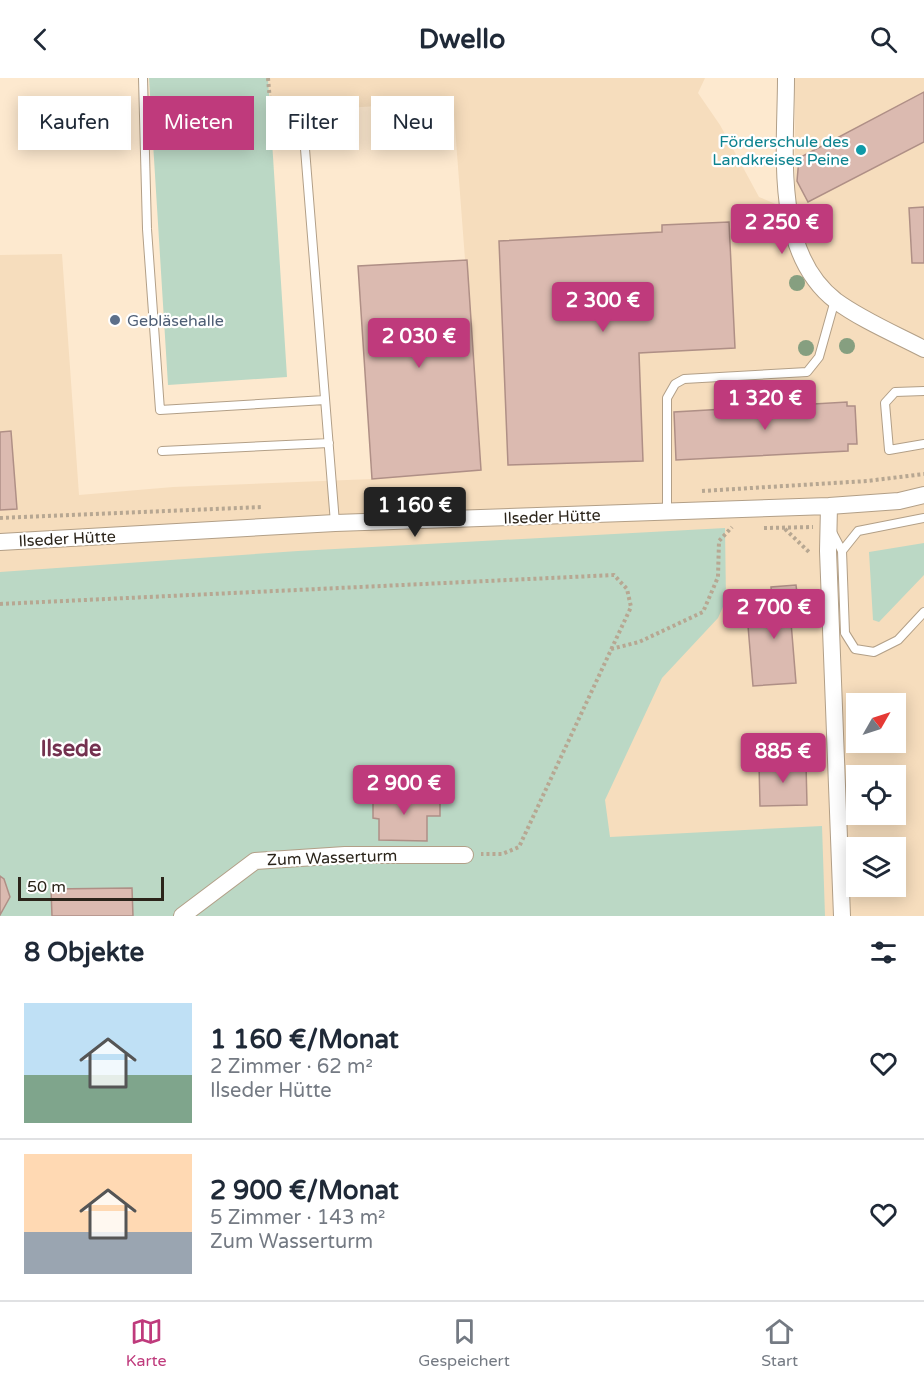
<!DOCTYPE html>
<html lang="de">
<head>
<meta charset="utf-8">
<style>
  body { margin:0; font-family:"Varela Round",sans-serif; background:#f2f2f3; color:#1f2937; height:100vh; display:flex; flex-direction:column; font-size:22px; white-space:nowrap }
  * { box-sizing:border-box; margin:0 }
  p { font-size:20px; color:#747a83 }
  .icon { flex:none; width:33px; height:33px; fill:none; stroke:currentColor; stroke-width:2; stroke-linecap:round; stroke-linejoin:round }
  .map { position:relative; height:838px; overflow:hidden }
  .sheet { display:flex; flex-direction:column; background:#fff; flex:1 }
  .sheet>* { flex:none }
  .guide { position:absolute; left:18px; top:18px; width:600px; height:54px; display:flex; gap:12px }
  .needle { width:39px; rotate:51deg }
  .tools { position:absolute; left:846px; top:615px; display:grid; gap:12px }
  .tools a { display:grid; place-items:center; width:60px; height:60px; border-radius:0px; background:#fff; box-shadow:0 3px 15px #0003; font-size:30px }
  .scale { position:absolute; left:18px; bottom:15px; width:146px; box-sizing:border-box; padding-left:6px; border:3px solid #2b241a; border-top:0; font-size:16px; line-height:21px; white-space:nowrap; color:#2b241a; -webkit-text-stroke:4px #fff; paint-order:stroke }
  .price { position:absolute; translate:-50% -51px; padding:0 14px; border-radius:6px; background:#bf3a7c; color:#fff; font-size:20px; line-height:39px; filter:drop-shadow(0 2px 3px #0008) }
  .price::after { content:''; position:absolute; left:50%; top:36px; width:18px; height:14px; margin-left:-9px; background:inherit; clip-path:polygon(0 0,100% 0,50% 100%) }
  .price.active { background:#222; color:#fff }
  ul { padding:0; list-style:none }
  li { display:flex; align-items:center; gap:18px; height:150px; padding:0 24px }
  li+li { border-top:2px solid #e0e1e3 }
  li span { display:grid; place-items:center; flex:none; width:168px; height:120px; border-radius:0px; color:#555 }
  li>.icon { margin-inline-start:auto }
  span .icon { width:72px; height:72px; fill:#fffc; stroke-width:1 }
  li b { font-size:26px }
  h2 { display:flex; justify-content:space-between; align-items:center; height:72px; padding:0 24px; font-size:26px }
  .tag { padding:0 21px; border-radius:0px; background:#fff; box-shadow:0 3px 15px #0003; font-size:21px; line-height:54px }
  .tag.active { background:#bf3a7c; color:#fff }
  header { display:flex; justify-content:space-between; align-items:center; height:78px; padding:0 24px; background:#fff; font-size:27px; font-weight:800 }
  .tabs { display:flex; justify-content:space-around; align-items:center; height:84px; border-top:2px solid #e0e1e3; background:#fff; font-size:16px; color:#747a83 }
  .tabs a { display:grid; justify-items:center; gap:3px }
  .tabs .active { color:#bf3a7c }
  .map>svg:first-child { display:block }
  .built { fill:#f6ddbd; fill-rule:evenodd }
  .green { fill:#bbd8c5 }
  .building { fill:#dbbab0; stroke:#af8f86; stroke-width:1.5 }
  .lines { fill:none; stroke-linecap:round; stroke-linejoin:round }
  .service-casing { stroke:#b29f87; stroke-width:10 }
  .minor-casing { stroke:#b29f87; stroke-width:18 }
  .path { stroke:#b7a792; stroke-width:4; stroke-dasharray:3 3; stroke-linecap:butt }
  .service { stroke:#fff; stroke-width:8 }
  .minor { stroke:#fff; stroke-width:16 }
  .tree { fill:#869f80 }
  .culture-dot { fill:#0f9aa8; stroke:#fff; stroke-width:2 }
  .service-dot { fill:#5c6f8a; stroke:#fff; stroke-width:2 }
  .labels { text-anchor:middle; stroke-width:4.5; stroke-linejoin:round; paint-order:stroke }
  .culture-label { font-size:16px; fill:#0d838f; stroke:#fff; text-anchor:end }
  .service-label { font-size:16px; fill:#4e5e75; stroke:#fff; text-anchor:start }
  .street-label { font-size:16px; fill:#2b241a; stroke:#fff }
  .district-label { font-size:22px; font-weight:bold; fill:#73314f; stroke:#fff }
</style>
</head>
<body>
<header><svg class="icon" aria-label="back" viewBox="0 0 24 24"><path d="M15 5l-7 7 7 7"/></svg>Dwello<svg class="icon" aria-label="search" viewBox="0 0 24 24"><circle cx="10" cy="10" r="6"/><path d="M15 15l6 6"/></svg></header>
<div class="map">
<svg width="924" height="838" viewBox="0 0 924 838">
  <rect width="100%" height="100%" fill="#fde9cf"/>
  <path class="built" d="M268 0H705L698 15 720 47 759 119 795 134V0H924V838H0V177L62 176 79 417 173 409 372 401 481 392 453 23 271 35ZM856 626H896V664H856ZM856 698H896V736H856ZM856 770H896V808H856Z"/>
  <path class="green" d="M149 0H268L287 299 168 307Z
    M725 450 726 522 718 540 662 600 605 722 610 759 822 748 825 838H0V494L298 473Z
    M924 465V497L879 544 873 542 869 474Z"/>
  <path class="building" d="M924 14V64L808 124 797 103 799 80Z
    M924 129V185H912L909 130Z
    M729 144 735 270 639 275 643 383 508 387 499 163 662 154V147Z
    M467 182 481 392 372 401 358 188Z
    M847 324V328H855L857 366H848V373L676 382 674 334Z
    M11 353 17 431 0 432V354Z
    M796 507 799 531 790 532 796 605 753 608 747 536 773 534 771 509Z
    M806 685 807 727 760 728 759 686Z
    M373 717 440 719V738H427V763L379 762V741L373 740Z
    M0 798 4 801 10 819 0 837Z
    M132 810 133 838H52L51 811Z"/>
  <g class="lines">
    <g class="service-casing">
      <path id="service" d="M143 0 147 151 160 332 325 322
        M303 46 335 445
        M924 313 895 314 885 325 889 372 924 366
        M162 373 329 365
        M667 434V320L675 306 684 301 807 294 819 279 835 222
        M831 452 842 473 845 555 855 571 874 574 898 562 924 534
        M842 473 858 453 924 440
        M896 735 899 734
        M840 738 870 736"/>
    </g>
    <g class="minor-casing">
      <path id="minor" d="M786 0C786 71 772 174 836 223 862 242 895 256 924 271
        M829 428 828 473 842 838
        M0 464 335 445 829 428 899 423 924 417
        M182 838 255 783 345 777H465"/>
    </g>
    <path class="path" d="M268 0 271 35 291 42
      M702 413 867 403 924 396
      M0 440 263 429
      M764 450 813 449
      M785 451 810 475
      M0 526 614 497 627 511 631 529 519 769 502 776H481
      M611 571 639 564 703 534 718 499 719 463 732 449"/>
    <use href="#service" class="service"/>
    <use href="#minor" class="minor"/>
  </g>
  <g class="tree">
    <circle cx="797" cy="205" r="8"/>
    <circle cx="847" cy="268" r="8"/>
    <circle cx="806" cy="270" r="8"/>
  </g>
  <circle class="culture-dot" cx="861" cy="72" r="6"/>
  <circle class="service-dot" cx="115" cy="242" r="6"/>
  <g class="labels">
    <g class="culture-label">
      <text x="849" y="69">Förderschule des<tspan x="849" dy="18">Landkreises Peine</tspan></text>
    </g>
    <g class="service-label">
      <text x="127" y="248">Gebläsehalle</text>
    </g>
    <g class="street-label">
      <text transform="translate(552 438) rotate(-2)" y="6">Ilseder Hütte</text>
      <text transform="translate(67 460) rotate(-3)" y="6">Ilseder Hütte</text>
      <text transform="translate(332 779) rotate(-2)" y="6">Zum Wasserturm</text>
    </g>
    <g class="district-label">
      <text x="71" y="678">Ilsede</text>
    </g>
  </g>
</svg>
<div class="tools">
<a><svg class="needle" viewBox="-14 -14 28 28"><path d="M0-13l5 13h-10z" fill="#e53935"/><path d="M0 13l5-13h-10z" fill="#747a83"/></svg></a>
<a><svg class="icon" aria-label="locate" viewBox="0 0 24 24"><circle cx="12" cy="12" r="6"/><path d="M12 2v4M12 18v4M2 12h4M18 12h4"/></svg></a>
<a><svg class="icon" aria-label="layers" viewBox="0 0 24 24"><path d="M12 4l9 5-9 5-9-5zM3 14l9 5 9-5"/></svg></a>
</div>
<div class="scale">50 m</div>
<b class="price" style="left:782px;top:177px">2 250 €</b>
<b class="price" style="left:603px;top:255px">2 300 €</b>
<b class="price" style="left:419px;top:291px">2 030 €</b>
<b class="price" style="left:765px;top:353px">1 320 €</b>
<b class="price active" style="left:415px;top:460px">1 160 €</b>
<b class="price" style="left:774px;top:562px">2 700 €</b>
<b class="price" style="left:783px;top:706px">885 €</b>
<b class="price" style="left:404px;top:738px">2 900 €</b>
<div class="guide">
<a class="tag">Kaufen</a>
<a class="tag active">Mieten</a>
<a class="tag">Filter</a>
<a class="tag">Neu</a>
</div>
</div>
<section class="sheet">
<h2>8 Objekte<svg class="icon" aria-label="filters" viewBox="0 0 24 24"><path d="M4 7h16M4 17h16"/><circle cx="9" cy="7" r="2"/><circle cx="15" cy="17" r="2"/></svg></h2>
<ul>
<li><span style="background:linear-gradient(#bfe0f5 60%,#7fa58c 0)"><svg class="icon" aria-label="home" viewBox="0 0 24 24"><path d="M3 11l9-7 9 7M6 9v11h12V9"/></svg></span><div><b>1 160 €/Monat</b><p>2 Zimmer · 62 m²</p><p>Ilseder Hütte</p></div><svg class="icon" aria-label="heart" viewBox="0 0 24 24"><path d="M12 20l-8-8c-3-5 5-10 8-4 3-6 11-1 8 4z"/></svg></li>
<li><span style="background:linear-gradient(#ffd9b3 65%,#9aa5b1 0)"><svg class="icon" aria-label="home" viewBox="0 0 24 24"><path d="M3 11l9-7 9 7M6 9v11h12V9"/></svg></span><div><b>2 900 €/Monat</b><p>5 Zimmer · 143 m²</p><p>Zum Wasserturm</p></div><svg class="icon" aria-label="heart" viewBox="0 0 24 24"><path d="M12 20l-8-8c-3-5 5-10 8-4 3-6 11-1 8 4z"/></svg></li>
</ul>
</section>
<nav class="tabs">
<a class="active"><svg class="icon" aria-label="map" viewBox="0 0 24 24"><path d="M3 6l6-2 6 2 6-2v14l-6 2-6-2-6 2zM9 4v14M15 6v14"/></svg>Karte</a>
<a><svg class="icon" aria-label="saved" viewBox="0 0 24 24"><path d="M7 4h10v16l-5-4-5 4z"/></svg>Gespeichert</a>
<a><svg class="icon" aria-label="home" viewBox="0 0 24 24"><path d="M3 11l9-7 9 7M6 9v11h12V9"/></svg>Start</a>
</nav>
</body>
</html>
